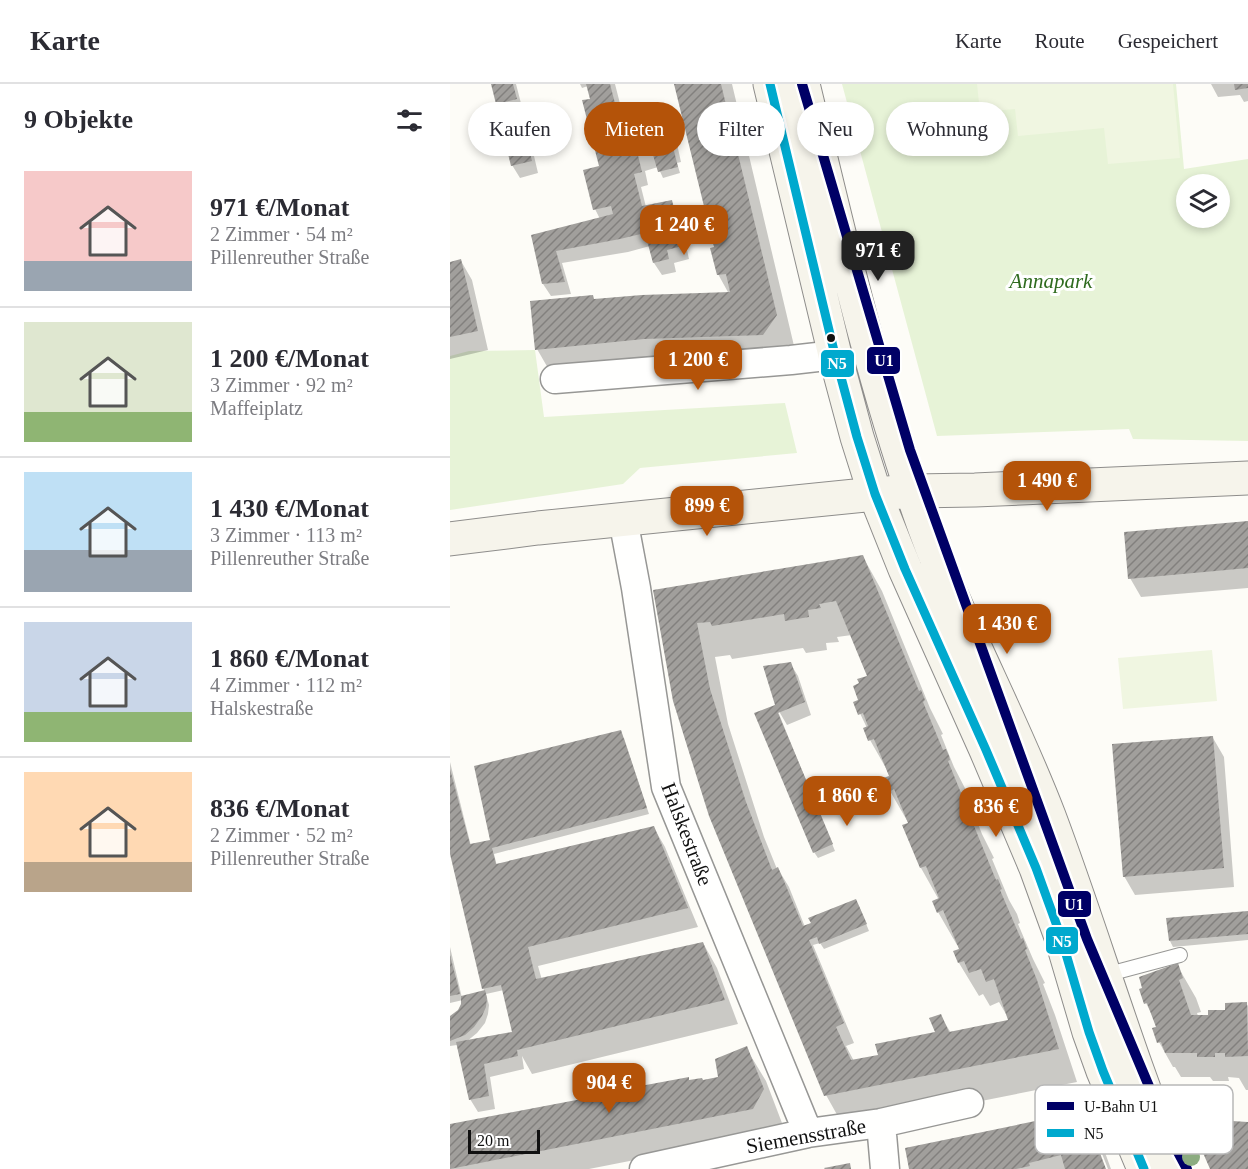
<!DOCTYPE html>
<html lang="de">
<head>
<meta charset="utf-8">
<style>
  body { margin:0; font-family:Georgia,serif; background:#f2f2f3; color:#2b2b33; height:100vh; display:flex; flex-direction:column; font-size:22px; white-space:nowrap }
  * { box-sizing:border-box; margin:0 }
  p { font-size:20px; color:#7c7c81 }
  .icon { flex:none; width:33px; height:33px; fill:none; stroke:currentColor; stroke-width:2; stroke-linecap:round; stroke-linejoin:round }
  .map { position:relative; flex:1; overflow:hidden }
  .drawer { display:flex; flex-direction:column; background:#fff; width:450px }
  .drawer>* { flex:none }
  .hud { position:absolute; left:18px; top:18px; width:570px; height:54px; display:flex; gap:12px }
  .fabs { position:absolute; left:726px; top:90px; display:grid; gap:12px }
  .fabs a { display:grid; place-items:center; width:54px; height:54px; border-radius:50%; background:#fff; box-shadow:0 3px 9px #0003; font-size:30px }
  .scale { position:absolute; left:18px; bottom:15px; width:72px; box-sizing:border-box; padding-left:6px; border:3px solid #111; border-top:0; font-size:16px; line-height:21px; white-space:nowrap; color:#111; -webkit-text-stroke:4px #fff; paint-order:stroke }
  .price { position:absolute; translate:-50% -51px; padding:0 14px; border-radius:12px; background:#b45309; color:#fff; font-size:20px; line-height:39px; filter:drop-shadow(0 2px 3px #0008) }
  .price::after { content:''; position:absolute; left:50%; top:36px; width:18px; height:14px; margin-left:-9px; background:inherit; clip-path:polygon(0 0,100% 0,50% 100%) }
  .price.current { background:#222; color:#fff }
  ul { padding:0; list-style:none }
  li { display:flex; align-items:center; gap:18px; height:150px; padding:0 24px }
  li+li { border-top:2px solid #e1e1e2 }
  li span { display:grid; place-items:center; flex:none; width:168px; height:120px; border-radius:0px; color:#555 }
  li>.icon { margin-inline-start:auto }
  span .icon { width:72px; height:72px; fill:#fffc; stroke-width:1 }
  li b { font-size:26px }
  h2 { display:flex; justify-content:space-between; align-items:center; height:72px; padding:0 24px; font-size:26px }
  .pill { padding:0 21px; border-radius:27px; background:#fff; box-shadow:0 3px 9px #0003; font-size:21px; line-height:54px }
  .pill.current { background:#b45309; color:#fff }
  header { display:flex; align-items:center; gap:36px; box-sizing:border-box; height:84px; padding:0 30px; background:#fff; border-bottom:2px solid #e1e1e2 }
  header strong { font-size:28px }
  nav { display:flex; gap:33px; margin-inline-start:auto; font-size:21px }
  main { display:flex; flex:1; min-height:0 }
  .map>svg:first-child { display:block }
  .park { fill:#e7f3d7; fill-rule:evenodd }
  .pitch { fill:#f0f6e1 }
  .shadow { fill:#0003; fill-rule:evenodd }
  .building { fill:url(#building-hatch); fill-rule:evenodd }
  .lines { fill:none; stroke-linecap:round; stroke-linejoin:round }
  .lane-casing { stroke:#979795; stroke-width:16 }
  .street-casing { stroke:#979795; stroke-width:31 }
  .secondary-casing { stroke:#8e8d8b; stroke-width:35 }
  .lane { stroke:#fffffe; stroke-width:14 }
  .street { stroke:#fffffe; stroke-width:28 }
  .secondary { stroke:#f6f4eb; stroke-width:33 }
  .bus-1-casing { stroke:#fff; stroke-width:14 }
  .bus-1 { stroke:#00a9ce; stroke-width:9 }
  .metro-1-casing { stroke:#fff; stroke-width:15 }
  .metro-1 { stroke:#006; stroke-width:10 }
  .tree { fill:#8cac80 }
  .bus-dot { fill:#111; stroke:#fff; stroke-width:2 }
  .labels { text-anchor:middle; stroke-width:6; stroke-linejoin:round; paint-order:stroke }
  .park-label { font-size:21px; font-style:italic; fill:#2f6b1f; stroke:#fff }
  .street-label { font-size:21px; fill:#111; stroke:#fff }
  .key { fill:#fff; stroke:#b8b8b8; stroke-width:1.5 }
  .key-label { font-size:16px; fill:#111 }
  .line-badge { stroke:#fff; stroke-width:2 }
  .badge-label { font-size:16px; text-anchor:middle; font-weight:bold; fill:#fff }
</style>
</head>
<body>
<header>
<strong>Karte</strong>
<nav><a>Karte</a><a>Route</a><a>Gespeichert</a></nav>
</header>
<main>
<section class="drawer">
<h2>9 Objekte<svg class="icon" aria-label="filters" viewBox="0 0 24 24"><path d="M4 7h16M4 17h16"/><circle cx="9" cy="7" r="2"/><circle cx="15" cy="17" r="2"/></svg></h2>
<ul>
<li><span style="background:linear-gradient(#f6c9c9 75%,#9aa5b1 0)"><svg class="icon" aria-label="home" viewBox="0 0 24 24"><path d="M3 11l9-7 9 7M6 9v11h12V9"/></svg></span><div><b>971 €/Monat</b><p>2 Zimmer · 54 m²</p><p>Pillenreuther Straße</p></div></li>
<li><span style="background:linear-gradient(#dfe7d0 75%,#8fb573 0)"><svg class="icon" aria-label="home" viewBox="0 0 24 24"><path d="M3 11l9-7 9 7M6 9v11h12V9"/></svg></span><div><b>1 200 €/Monat</b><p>3 Zimmer · 92 m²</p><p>Maffeiplatz</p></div></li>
<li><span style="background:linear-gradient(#bfe0f5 65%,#9aa5b1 0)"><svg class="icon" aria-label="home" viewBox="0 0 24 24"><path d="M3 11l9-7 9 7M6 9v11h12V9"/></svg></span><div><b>1 430 €/Monat</b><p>3 Zimmer · 113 m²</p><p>Pillenreuther Straße</p></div></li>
<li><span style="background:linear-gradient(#c9d6e8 75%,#8fb573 0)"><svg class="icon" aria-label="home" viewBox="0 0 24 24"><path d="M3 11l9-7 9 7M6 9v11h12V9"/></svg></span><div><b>1 860 €/Monat</b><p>4 Zimmer · 112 m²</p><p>Halskestraße</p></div></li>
<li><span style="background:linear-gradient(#ffd9b3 75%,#b9a48a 0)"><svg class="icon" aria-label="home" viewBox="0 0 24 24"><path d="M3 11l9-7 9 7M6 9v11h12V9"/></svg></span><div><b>836 €/Monat</b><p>2 Zimmer · 52 m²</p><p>Pillenreuther Straße</p></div></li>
</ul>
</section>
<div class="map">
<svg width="798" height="1085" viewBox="0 0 798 1085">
  <defs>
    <pattern id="building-hatch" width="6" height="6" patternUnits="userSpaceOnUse" patternTransform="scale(1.5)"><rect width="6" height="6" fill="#a19f9c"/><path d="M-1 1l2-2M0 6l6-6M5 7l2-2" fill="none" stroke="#82807e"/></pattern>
  </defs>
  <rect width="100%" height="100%" fill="#fdfcf7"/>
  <path class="park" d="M392 0H726L734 85 798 75V357L683 355 679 345 487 352ZM736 100H770V134H736Z
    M85 266 94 333 335 319 347 369 190 384 173 400 0 426V272L19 267Z"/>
  <path class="pitch" d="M527 0H723L730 74 658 80 654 44 568 52 565 25 530 28Z
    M762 566 767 617 673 625 668 574Z"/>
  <path class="shadow" d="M42 0H66L73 27 69 28 77 42 88 89 70 94 62 81 55 33 47 19Z
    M130 0H165L178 51 216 41 227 60 231 78 227 79 230 89 213 94 208 83 195 87 198 101 191 103 196 123 221 117 229 130 239 175 224 179 226 188 212 191 204 179 200 162 178 168 112 179 121 210 101 212 93 200 83 152 150 135 145 125 151 83 142 16 138 2 132 4Z
    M226 0H282L345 266 106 298 87 265 144 216 279 210 268 190 266 164Z
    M761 0H798V17L794 18 790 11 768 13Z
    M11 177 22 196 38 266 0 275V179Z
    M798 439V504L691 513 680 494Z
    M413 473 432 507 480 624 493 650 491 651 504 683 517 708 518 710H516L532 750 544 774 542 775 559 816 567 830 570 839 568 840 583 875 595 899 593 900 605 931 627 998 486 1026 390 1036 376 1011 204 507ZM402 551 419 593 410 617 405 619 417 644 415 645 420 656 441 693 440 707 459 740 471 784 489 816 488 828 507 861H509L511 866 505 868 509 879 529 912 533 910 540 922 549 918 560 937 501 949 490 931 487 949 429 972 404 977 396 962 404 959 363 861 370 859 374 865 419 847 409 822 355 843 339 803 328 785H327L314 753 278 640 265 573 280 571 282 575 353 564 356 569 377 566 376 559 389 558 387 553Z
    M340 579 348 592 361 631 337 641 330 629 329 630 385 767 368 774 364 768 325 623 329 630 330 629 315 583Z
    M174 654 199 730 44 770 47 782 204 744 215 763 248 843 88 882 92 896 253 859 267 884 288 940 82 990 72 972 74 985 40 993 45 1025 28 1028 20 1015 7 961 0 962V934L9 927 13 916 0 919V863L12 914 35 908 33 904 0 763V678L21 762 42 757ZM54 906 65 957 16 958 27 949 35 939 38 930 39 921 36 910Z
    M763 654 774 673 784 803 685 811 674 792Z
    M798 829V856L723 863 720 857Z
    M727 881 746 914 751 928 747 929 748 932H759L776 928 796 919 798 922V1006H796L789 994 778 993 779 997H763L760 993H731L725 983H723L709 958 708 944 703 933 696 919Z
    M296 964 316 997 332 1039 321 1059 276 1058 139 1085H0V1042L137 1018 238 994 240 998H253L270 994Z
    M633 1029 653 1063 661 1085H658L649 1062H646L654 1085H461Z"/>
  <path class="building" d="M41 0H63L67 15 46 20Z
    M136 0H160L173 50 217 39 228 83 208 88 201 64 187 67 192 88 184 90 192 122 222 116 232 162 217 166 219 175 203 179 195 149 170 155 106 167 115 198 92 200 81 151 163 130 161 122 143 126 133 86 149 82 132 16 140 15Z
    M224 0H271L327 231 313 251 194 255 85 266 80 217 143 211 144 215 192 211 280 208 276 190 267 191 260 164 264 163Z
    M784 0H798V4L785 6Z
    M70 28 82 77 61 82 49 33Z
    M11 175 28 247 0 253V178Z
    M798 437V484L678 495 674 448Z
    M413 471 469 607 471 606 475 616 473 618 493 666 496 665 499 672 500 676 498 677 520 731 522 730 526 741 524 742 546 796 548 795 552 805 550 806 571 855 573 854 577 865 575 866 587 896 609 965 374 1012 259 732 223 617 203 506ZM386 517 417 592 407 595 409 599 403 602 408 616 403 618 408 631 413 629 418 642 413 644 418 657 424 655 439 692 433 694 439 708 444 705 458 739 452 741 470 784 476 782 489 814 482 817 487 829 493 826 509 865 503 867 508 879 514 877 519 889 531 885 536 898 544 895 558 936 499 948 491 930 479 934 485 948 425 960 428 971 401 976 386 943 394 939 359 856 367 853 369 860 417 840 406 815 358 834 361 839 353 842 328 783 322 786 296 718 260 605 247 539 260 538 262 542 334 530 335 537 359 533 358 526 371 524 369 520Z
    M341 578 355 618 328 629 383 760 363 769 304 629 325 621 313 582Z
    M171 646 197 724 42 764 46 780 204 742 238 824 78 863 86 895 253 858 275 916 67 966 68 972 34 980 39 1012 19 1016 6 958 62 948 51 901 32 905 0 770V685L20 760 40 756 24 682Z
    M763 652 774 784 673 793 662 660Z
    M798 827V850L719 857 716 834Z
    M0 871 10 910 0 912Z
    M728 879 733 894 729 896 741 931H758V926H775V919L797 918 798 972 775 973V969H765V973H747V969H715L711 958 707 959 702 944 706 943 697 919 694 920 689 905 692 904 689 893Z
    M35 906 37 914 36 923 32 932 24 943 15 951 0 957V932L8 926 11 920V912Z
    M297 962 314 1005 303 1025 0 1085V1040L137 1014V1017L169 1010V1006L239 993V996L252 994 253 996 268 993 265 975Z
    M634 1027 656 1085H615L611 1071 579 1079 580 1082 566 1085H459L455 1064Z
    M766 1036 798 1038V1085H760L750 1062Z
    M400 1079 401 1085H375L374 1084Z"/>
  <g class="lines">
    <g class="lane-casing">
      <path id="lane" d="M655 891 730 871"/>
    </g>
    <g class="street-casing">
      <path id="street" d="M105 295 341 276 385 271
        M173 435 186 504 216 703 358 1049
        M431 1039 435 1085
        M194 1085 358 1049 431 1039 519 1019"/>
    </g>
    <g class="secondary-casing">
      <path id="secondary" d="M320 0 385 271 407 353 425 410 455 485 536 666 586 784 611 853 639 948 653 987 694 1085
        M353 0C389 149 423 300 475 445 511 543 562 635 599 732 643 849 677 969 725 1085
        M0 455 88 444 425 410 463 407 525 406 798 394"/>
    </g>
    <use href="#lane" class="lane"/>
    <use href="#street" class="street"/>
    <use href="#secondary" class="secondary"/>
    <g class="bus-1-casing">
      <path id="bus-1" d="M320 0 385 271 407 353 425 410 455 485 536 666 586 784 611 853 639 948 653 987 694 1085"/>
    </g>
    <use href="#bus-1" class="bus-1"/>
    <g class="metro-1-casing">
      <path id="metro-1" d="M352 0 460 366 637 855 722 1057 737 1085"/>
    </g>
    <use href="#metro-1" class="metro-1"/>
  </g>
  <circle class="tree" cx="741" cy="1073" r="9"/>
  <circle class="bus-dot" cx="381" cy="254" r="5"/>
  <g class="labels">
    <g class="park-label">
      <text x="601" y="204">Annapark</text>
    </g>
    <g class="street-label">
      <text transform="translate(237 750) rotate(69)" y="7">Halskestraße</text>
      <text transform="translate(356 1052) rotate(-10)" y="7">Siemensstraße</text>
    </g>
  </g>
  <rect x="585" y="1001" width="198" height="69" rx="9" class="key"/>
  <rect x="597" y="1018" width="27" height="8" fill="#006"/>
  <rect x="597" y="1045" width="27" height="8" fill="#00a9ce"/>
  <g class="key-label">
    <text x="634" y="1028">U-Bahn U1</text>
    <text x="634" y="1055">N5</text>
  </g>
  <g class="line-badge">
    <rect x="416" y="262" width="35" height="29" rx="6" fill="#006"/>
    <rect x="370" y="265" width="35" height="29" rx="6" fill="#00a9ce"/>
    <rect x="607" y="806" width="35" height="28" rx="6" fill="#006"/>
    <rect x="595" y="842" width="34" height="29" rx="6" fill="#00a9ce"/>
  </g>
  <g class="badge-label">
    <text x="434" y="282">U1</text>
    <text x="387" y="285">N5</text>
    <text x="624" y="826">U1</text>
    <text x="612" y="863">N5</text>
  </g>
</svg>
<div class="fabs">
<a><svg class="icon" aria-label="layers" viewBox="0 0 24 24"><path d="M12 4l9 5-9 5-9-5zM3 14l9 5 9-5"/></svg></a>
</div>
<div class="scale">20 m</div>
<b class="price" style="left:234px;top:172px">1 240 €</b>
<b class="price current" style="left:428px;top:198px">971 €</b>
<b class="price" style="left:248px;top:307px">1 200 €</b>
<b class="price" style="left:597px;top:428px">1 490 €</b>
<b class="price" style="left:257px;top:453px">899 €</b>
<b class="price" style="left:557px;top:571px">1 430 €</b>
<b class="price" style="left:397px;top:743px">1 860 €</b>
<b class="price" style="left:546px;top:754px">836 €</b>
<b class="price" style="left:159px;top:1030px">904 €</b>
<div class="hud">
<a class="pill">Kaufen</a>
<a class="pill current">Mieten</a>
<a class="pill">Filter</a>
<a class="pill">Neu</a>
<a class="pill">Wohnung</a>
</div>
</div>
</main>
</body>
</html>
